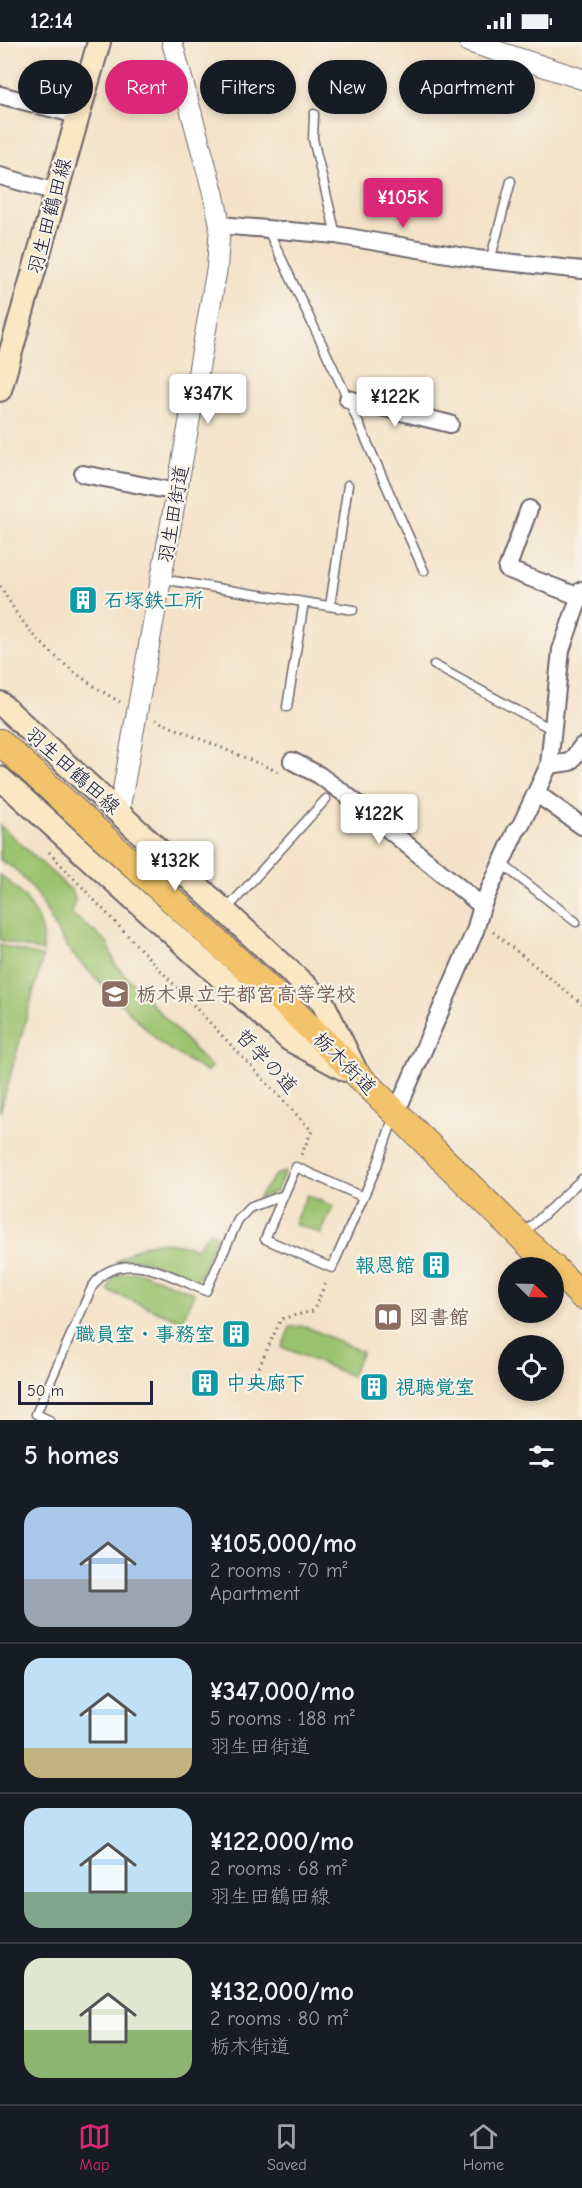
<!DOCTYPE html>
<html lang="en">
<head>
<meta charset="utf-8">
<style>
  body { margin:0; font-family:"Comic Neue","Klee One",sans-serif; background:#20242c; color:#f1f3f6; height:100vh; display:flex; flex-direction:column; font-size:22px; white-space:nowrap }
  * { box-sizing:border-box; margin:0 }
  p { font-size:20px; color:#9ea1a6 }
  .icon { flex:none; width:33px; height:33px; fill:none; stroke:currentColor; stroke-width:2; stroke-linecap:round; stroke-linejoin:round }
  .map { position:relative; height:1378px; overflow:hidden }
  .details { display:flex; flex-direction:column; background:#171b24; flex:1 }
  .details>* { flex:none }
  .hud { position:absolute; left:18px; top:18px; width:546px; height:54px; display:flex; gap:12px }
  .needle { width:39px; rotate:113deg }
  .buttons { position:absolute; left:498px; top:1215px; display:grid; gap:12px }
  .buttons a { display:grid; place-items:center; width:66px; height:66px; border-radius:50%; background:#171b24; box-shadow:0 3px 9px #0003; font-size:30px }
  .scale { position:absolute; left:18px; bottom:15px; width:135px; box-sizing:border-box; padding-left:6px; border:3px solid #22223b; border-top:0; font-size:16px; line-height:21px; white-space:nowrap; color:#22223b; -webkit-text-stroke:4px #f7f3e8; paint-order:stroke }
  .price { position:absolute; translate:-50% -51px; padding:0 14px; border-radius:6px; background:#fff; color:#222; font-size:20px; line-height:39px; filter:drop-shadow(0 2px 3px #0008) }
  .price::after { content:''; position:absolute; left:50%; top:36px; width:18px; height:14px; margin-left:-9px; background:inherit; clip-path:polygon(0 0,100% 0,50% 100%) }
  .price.active { background:#db2777; color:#fff }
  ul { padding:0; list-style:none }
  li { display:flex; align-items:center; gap:18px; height:150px; padding:0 24px }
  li+li { border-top:2px solid #363941 }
  li span { display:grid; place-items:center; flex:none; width:168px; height:120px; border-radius:18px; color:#555 }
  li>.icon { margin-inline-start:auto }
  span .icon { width:72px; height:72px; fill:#fffc; stroke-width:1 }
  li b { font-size:26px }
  h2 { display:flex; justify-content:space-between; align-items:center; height:72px; padding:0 24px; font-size:26px }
  .tag { padding:0 21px; border-radius:27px; background:#171b24; box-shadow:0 3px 9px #0003; font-size:21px; line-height:54px }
  .tag.active { background:#db2777; color:#fff }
  .status { display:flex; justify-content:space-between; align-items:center; height:42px; padding:0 30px; background:#171b24; direction:ltr }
  .status svg { height:16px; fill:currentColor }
  .menu { display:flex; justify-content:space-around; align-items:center; height:84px; border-top:2px solid #363941; background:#171b24; font-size:16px; color:#9ea1a6 }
  .menu a { display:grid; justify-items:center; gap:3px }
  .menu .active { color:#db2777 }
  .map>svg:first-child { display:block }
  .green { fill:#9bc26e; stroke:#5e7254; stroke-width:1.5 }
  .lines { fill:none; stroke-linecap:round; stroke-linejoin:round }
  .service-casing { stroke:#6c656c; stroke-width:11 }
  .minor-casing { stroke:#6c656c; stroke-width:20 }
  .tertiary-casing { stroke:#6c656c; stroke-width:22 }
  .secondary-casing { stroke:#6c656c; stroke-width:26 }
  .primary-casing { stroke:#6c656c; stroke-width:28 }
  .path { stroke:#6c656c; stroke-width:3; stroke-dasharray:1.5 4.5; stroke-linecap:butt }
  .service { stroke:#fff; stroke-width:8 }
  .minor { stroke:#fff; stroke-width:16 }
  .tertiary { stroke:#fff; stroke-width:20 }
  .secondary { stroke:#fae7c3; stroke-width:22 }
  .primary { stroke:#f2c36a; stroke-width:26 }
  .labels { text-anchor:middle; stroke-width:4.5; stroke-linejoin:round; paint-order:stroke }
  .street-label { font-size:20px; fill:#22223b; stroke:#f7f3e8 }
  .culture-label { font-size:20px; font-weight:bold; fill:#0d838f; stroke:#f7f3e8; text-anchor:start }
  .education-label { font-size:20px; font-weight:bold; fill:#785e54; stroke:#f7f3e8; text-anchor:start }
</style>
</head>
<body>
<div class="status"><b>12:14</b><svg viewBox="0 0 49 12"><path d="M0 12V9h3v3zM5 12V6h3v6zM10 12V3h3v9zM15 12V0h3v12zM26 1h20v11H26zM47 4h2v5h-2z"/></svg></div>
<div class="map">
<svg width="582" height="1378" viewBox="0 0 582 1378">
  <rect width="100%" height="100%" fill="#f7f3e8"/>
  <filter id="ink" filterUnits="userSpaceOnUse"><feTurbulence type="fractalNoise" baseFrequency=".0167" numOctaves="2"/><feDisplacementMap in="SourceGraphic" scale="12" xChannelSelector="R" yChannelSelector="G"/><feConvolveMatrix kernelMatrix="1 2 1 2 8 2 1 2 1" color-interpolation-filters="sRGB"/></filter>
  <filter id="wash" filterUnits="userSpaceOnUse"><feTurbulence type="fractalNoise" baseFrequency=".008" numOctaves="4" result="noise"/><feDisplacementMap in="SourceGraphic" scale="24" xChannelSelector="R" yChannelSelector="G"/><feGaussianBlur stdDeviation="1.35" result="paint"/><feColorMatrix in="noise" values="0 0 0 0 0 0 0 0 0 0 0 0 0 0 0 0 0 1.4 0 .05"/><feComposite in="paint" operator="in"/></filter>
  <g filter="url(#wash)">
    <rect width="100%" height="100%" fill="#f4e2c8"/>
    <path class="green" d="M0 783 73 850 75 858 72 872 107 900 115 922 211 1025 206 1030 161 1002 73 913 58 891 38 853 15 827 0 818Z
      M0 833C26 852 45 877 43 910L0 898Z
      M0 903 43 915 0 1071Z
      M285 1130 276 1150 258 1156 275 1133Z
      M307 1153 333 1164 321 1192 294 1181Z
      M210 1189 216 1194 200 1235 193 1238 139 1217 117 1219C148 1197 160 1196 196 1206Z
      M134 1230 143 1231 194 1251 182 1279 108 1249 113 1234Z
      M305 1284 362 1310 351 1334 282 1305 290 1285Z"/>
  </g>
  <g filter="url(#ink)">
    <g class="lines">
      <g class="service-casing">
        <path id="service" d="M314 72 313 97 336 193
          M268 188 348 357 424 529
          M490 219 511 139
          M161 537 353 568
          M330 564 348 443
          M434 623 553 688
          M287 665 304 560
          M502 822 576 880
          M226 868 326 757
          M363 1155 296 1125 265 1197 332 1226 377 1124 394 1074
          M522 1193 582 1137
          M49 1378 36 1372 92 1245C96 1240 100 1234 105 1231 137 1212 177 1237 206 1249L238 1178 249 1166 284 1153"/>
      </g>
      <g class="minor-casing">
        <path id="minor" d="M0 53 77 73
          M0 134 56 150
          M220 183 336 193 477 217 582 228
          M348 357 450 382
          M83 432 177 450
          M529 467 507 527 580 555
          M292 719 319 733 345 752 482 864
          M549 723 570 720 582 704
          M536 751 582 784
          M396 1071 475 889 482 864 516 789 521 783 549 723 561 608 582 548"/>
      </g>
      <g class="tertiary-casing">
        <path id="tertiary" d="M469 0 582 37
          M119 770 217 226 220 183 214 154 172 0"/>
      </g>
      <g class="secondary-casing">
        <path id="secondary" d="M0 348 99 0
          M0 661 322 959 355 1027
          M0 736 290 998 346 1028"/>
      </g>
      <g class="primary-casing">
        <path id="primary" d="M0 700 295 971 553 1226
          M554 1226 582 1254"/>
      </g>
      <path class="path" d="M0 544C8 556 14 569 23 580 49 613 83 639 120 660
        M155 678 279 730
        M49 810 312 1089 301 1113
        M493 890 582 962
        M254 1336 281 1277 313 1269 327 1238"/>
      <use href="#service" class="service"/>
      <use href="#minor" class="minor"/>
      <use href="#tertiary" class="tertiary"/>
      <use href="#secondary" class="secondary"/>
      <use href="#primary" class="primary"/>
    </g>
  </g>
  <defs>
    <g id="building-square" transform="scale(1.5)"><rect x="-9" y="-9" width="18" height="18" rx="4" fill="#0f9aa8" stroke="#f7f3e8"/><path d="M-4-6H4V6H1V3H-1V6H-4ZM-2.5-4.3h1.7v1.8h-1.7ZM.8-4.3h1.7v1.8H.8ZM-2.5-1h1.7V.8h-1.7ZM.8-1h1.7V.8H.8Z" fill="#fff"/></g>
    <g id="school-square" transform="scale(1.5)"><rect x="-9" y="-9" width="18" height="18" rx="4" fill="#8d6e63" stroke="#f7f3e8"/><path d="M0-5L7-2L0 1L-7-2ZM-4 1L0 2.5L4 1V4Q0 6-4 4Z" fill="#fff"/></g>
    <g id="library-square" transform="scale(1.5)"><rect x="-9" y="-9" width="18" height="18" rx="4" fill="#8d6e63" stroke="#f7f3e8"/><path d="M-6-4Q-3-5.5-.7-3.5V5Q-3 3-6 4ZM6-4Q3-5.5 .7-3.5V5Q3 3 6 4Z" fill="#fff"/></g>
  </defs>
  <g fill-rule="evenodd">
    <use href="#building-square" x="83" y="558"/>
    <use href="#school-square" x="115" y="952"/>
    <use href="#building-square" x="436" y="1223"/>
    <use href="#library-square" x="388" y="1275"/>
    <use href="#building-square" x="236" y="1292"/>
    <use href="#building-square" x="205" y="1341"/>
    <use href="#building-square" x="374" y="1345"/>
  </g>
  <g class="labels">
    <g class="street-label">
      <text transform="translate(49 174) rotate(-75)" y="7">羽生田鶴田線</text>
      <text transform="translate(173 472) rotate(-80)" y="7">羽生田街道</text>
      <text transform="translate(73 728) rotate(42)" y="7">羽生田鶴田線</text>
      <text transform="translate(267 1019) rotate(47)" y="7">哲学の道</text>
      <text transform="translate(345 1021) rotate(45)" y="7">栃木街道</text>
    </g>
    <g class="culture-label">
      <text x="104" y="565">石塚鉄工所</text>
      <text x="415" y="1230" text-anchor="end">報恩館</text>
      <text x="215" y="1299" text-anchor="end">職員室・事務室</text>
      <text x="226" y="1348">中央廊下</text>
      <text x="395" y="1352">視聴覚室</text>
    </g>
    <g class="education-label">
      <text x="136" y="959">栃木県立宇都宮高等学校</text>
      <text x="409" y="1282">図書館</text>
    </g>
  </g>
</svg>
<div class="buttons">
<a><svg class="needle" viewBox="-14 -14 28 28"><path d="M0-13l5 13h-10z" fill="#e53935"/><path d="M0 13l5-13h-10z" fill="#9ea1a6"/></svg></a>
<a><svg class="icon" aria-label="locate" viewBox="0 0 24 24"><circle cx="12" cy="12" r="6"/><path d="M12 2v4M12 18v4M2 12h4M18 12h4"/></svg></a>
</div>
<div class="scale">50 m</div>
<b class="price active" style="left:403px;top:187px">¥105K</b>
<b class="price" style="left:208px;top:383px">¥347K</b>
<b class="price" style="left:395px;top:386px">¥122K</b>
<b class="price" style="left:379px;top:803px">¥122K</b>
<b class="price" style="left:175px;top:850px">¥132K</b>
<div class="hud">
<a class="tag">Buy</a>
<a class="tag active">Rent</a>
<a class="tag">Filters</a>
<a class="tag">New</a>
<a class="tag">Apartment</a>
</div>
</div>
<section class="details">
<h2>5 homes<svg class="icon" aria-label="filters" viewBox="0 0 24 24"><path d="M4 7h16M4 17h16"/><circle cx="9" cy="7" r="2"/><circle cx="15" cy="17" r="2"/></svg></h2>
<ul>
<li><span style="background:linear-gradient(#a9c7e8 60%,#9aa5b1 0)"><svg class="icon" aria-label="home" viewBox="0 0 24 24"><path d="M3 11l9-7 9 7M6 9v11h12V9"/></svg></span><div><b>¥105,000/mo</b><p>2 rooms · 70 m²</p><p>Apartment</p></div></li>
<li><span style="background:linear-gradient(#bfe0f5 75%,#c2b280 0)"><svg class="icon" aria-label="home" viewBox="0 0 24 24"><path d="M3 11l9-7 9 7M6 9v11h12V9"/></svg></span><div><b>¥347,000/mo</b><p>5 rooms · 188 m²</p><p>羽生田街道</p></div></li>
<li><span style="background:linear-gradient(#bfe0f5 70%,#7fa58c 0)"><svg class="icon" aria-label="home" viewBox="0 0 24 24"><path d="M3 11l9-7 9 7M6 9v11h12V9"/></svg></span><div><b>¥122,000/mo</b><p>2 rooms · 68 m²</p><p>羽生田鶴田線</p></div></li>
<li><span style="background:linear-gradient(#dfe7d0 60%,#8fb573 0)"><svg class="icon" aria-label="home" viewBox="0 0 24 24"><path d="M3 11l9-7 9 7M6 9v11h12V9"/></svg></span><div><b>¥132,000/mo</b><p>2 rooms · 80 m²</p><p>栃木街道</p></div></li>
</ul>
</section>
<nav class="menu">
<a class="active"><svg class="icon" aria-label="map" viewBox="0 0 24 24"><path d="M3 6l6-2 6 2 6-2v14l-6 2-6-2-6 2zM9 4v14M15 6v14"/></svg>Map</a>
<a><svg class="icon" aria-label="saved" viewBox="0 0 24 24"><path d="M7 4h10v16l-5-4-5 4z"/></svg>Saved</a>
<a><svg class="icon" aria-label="home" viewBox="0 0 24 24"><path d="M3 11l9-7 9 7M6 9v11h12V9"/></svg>Home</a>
</nav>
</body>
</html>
